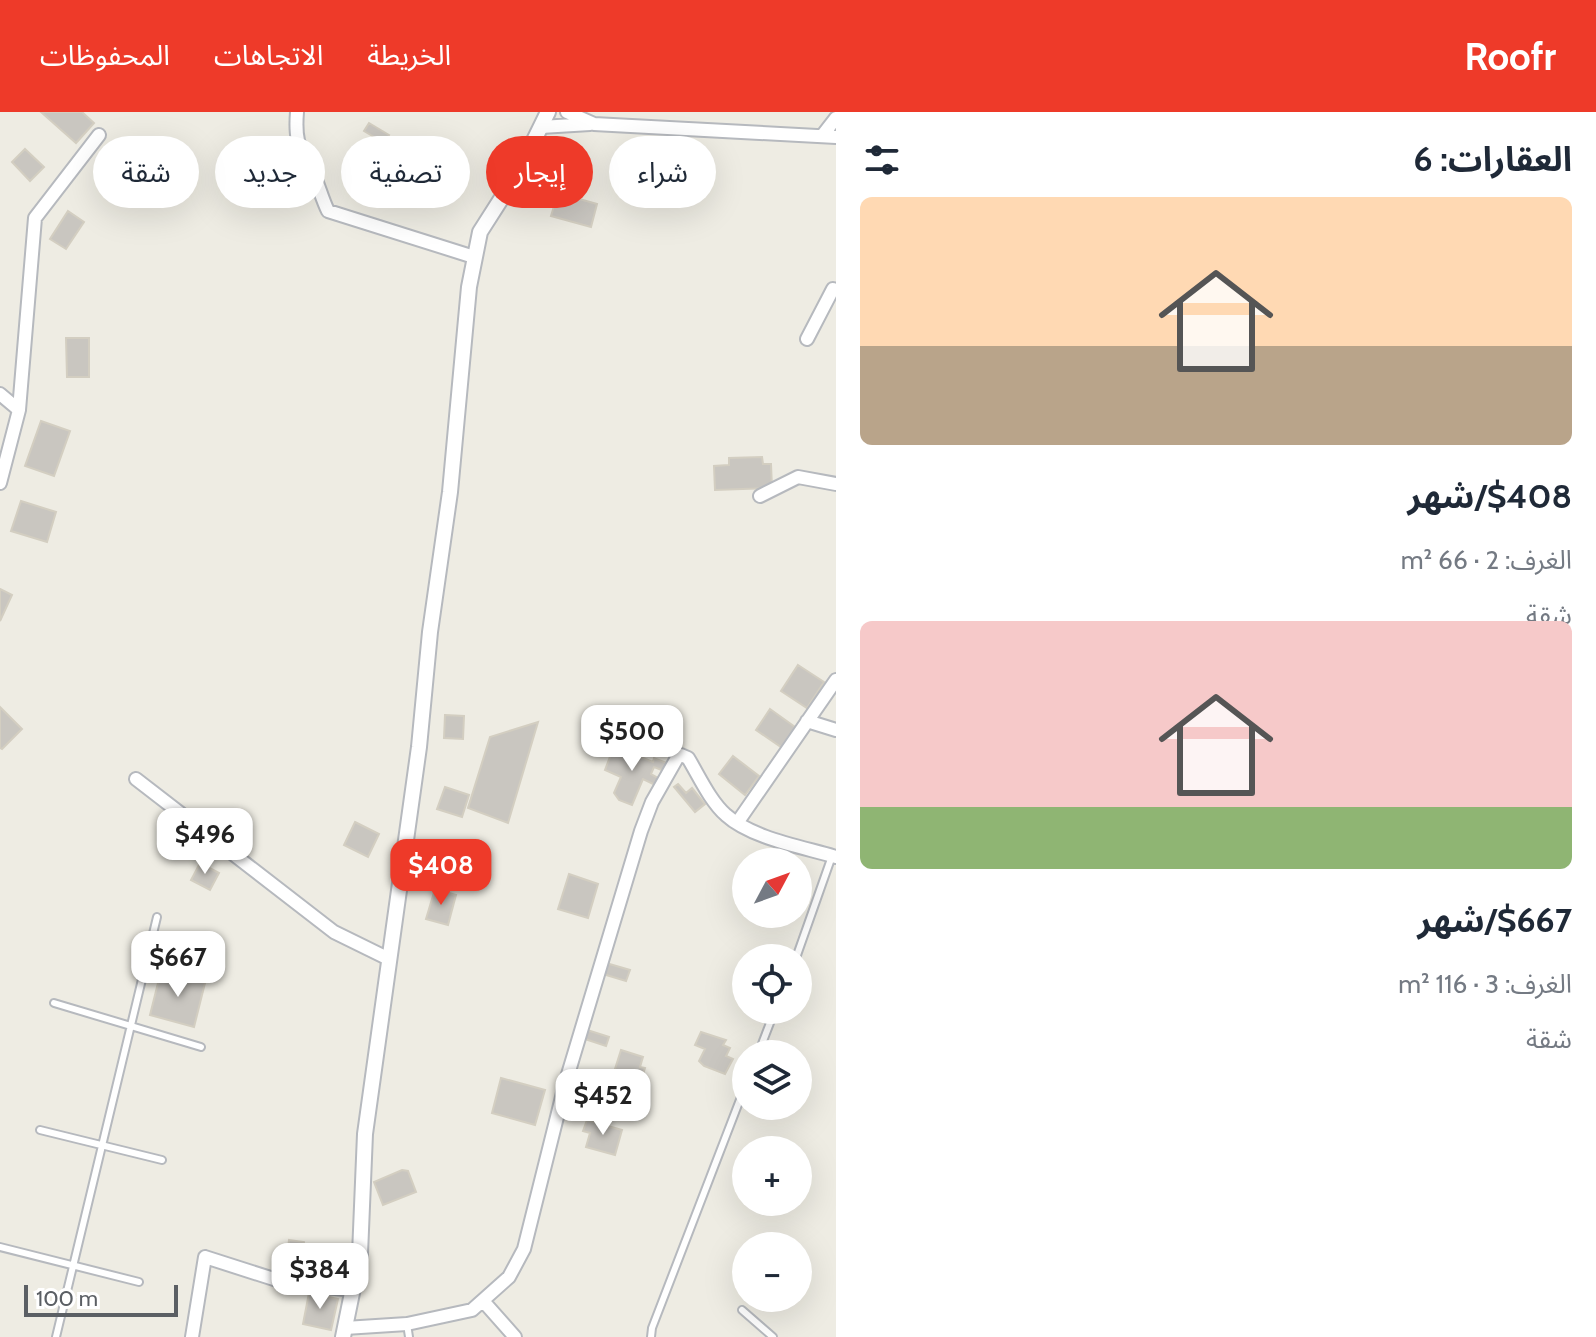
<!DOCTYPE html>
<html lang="ar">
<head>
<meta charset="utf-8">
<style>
  body { margin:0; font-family:Cabin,"Noto Sans Arabic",sans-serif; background:#f6f6f7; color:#1f2937; direction:rtl; height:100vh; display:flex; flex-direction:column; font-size:30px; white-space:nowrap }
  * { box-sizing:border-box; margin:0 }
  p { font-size:26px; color:#747a83 }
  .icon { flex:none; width:44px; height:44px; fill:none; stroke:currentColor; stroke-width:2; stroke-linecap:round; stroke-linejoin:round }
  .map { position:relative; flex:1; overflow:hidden; direction:ltr }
  .drawer { display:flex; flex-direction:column; background:#fff; width:760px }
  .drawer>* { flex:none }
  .top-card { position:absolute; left:24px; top:24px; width:692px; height:72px; direction:rtl; display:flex; gap:16px }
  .needle { width:52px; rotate:49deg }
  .buttons { position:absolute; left:732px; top:736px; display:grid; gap:16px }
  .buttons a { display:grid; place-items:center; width:80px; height:80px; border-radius:50%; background:#fff; box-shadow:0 8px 32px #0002; font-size:40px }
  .scale { position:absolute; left:24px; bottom:20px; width:154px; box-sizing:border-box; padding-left:8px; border:4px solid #5b5f64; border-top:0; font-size:22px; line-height:28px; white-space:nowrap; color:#5b5f64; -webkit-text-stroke:6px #fff; paint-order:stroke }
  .price { position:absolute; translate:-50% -68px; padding:0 18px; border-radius:16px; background:#fff; color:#222; font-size:26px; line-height:52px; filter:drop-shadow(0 2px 4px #0008) }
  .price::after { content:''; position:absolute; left:50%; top:48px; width:24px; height:18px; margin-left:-12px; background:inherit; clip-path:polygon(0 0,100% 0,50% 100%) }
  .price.active { background:#ee3a29; color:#fff }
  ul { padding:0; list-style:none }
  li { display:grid; align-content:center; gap:16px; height:424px; padding:0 24px }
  li span { display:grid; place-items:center; height:248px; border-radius:12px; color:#555 }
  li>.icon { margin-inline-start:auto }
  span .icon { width:144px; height:144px; fill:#fffc; stroke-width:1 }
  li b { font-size:34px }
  h2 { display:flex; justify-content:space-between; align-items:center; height:96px; padding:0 24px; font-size:34px }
  .pill { padding:0 28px; border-radius:36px; background:#fff; box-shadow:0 8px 32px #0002; font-size:28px; line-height:72px }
  .pill.active { background:#ee3a29; color:#fff }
  header { display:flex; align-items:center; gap:48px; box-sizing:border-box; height:112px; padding:0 40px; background:#ee3a29; color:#fff }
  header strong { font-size:38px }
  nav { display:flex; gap:44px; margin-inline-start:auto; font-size:28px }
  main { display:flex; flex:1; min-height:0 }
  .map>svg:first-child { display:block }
  .building { fill:#c9c6c0; stroke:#d3cec1; stroke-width:2 }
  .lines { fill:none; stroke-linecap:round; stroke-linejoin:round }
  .service-casing { stroke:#b6b9be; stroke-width:10 }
  .minor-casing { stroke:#b6b9be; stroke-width:16 }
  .tertiary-casing { stroke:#b6b9be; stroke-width:18 }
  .service { stroke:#fff; stroke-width:6 }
  .minor { stroke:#fff; stroke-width:12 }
  .tertiary { stroke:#fff; stroke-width:14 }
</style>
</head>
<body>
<header>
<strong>Roofr</strong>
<nav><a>الخريطة</a><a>الاتجاهات</a><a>المحفوظات</a></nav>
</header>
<main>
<section class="drawer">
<h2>العقارات: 6<svg class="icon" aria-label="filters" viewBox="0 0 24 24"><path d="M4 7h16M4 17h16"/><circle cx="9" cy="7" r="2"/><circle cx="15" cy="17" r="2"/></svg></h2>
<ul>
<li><span style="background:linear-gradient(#ffd9b3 60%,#b9a48a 0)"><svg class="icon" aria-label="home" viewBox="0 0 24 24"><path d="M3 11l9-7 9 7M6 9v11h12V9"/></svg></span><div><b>$408/شهر</b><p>الغرف: 2 · 66 m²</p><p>شقة</p></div></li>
<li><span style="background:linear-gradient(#f6c9c9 75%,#8fb573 0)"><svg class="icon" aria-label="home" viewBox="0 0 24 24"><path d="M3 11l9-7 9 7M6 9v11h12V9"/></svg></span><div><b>$667/شهر</b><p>الغرف: 3 · 116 m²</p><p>شقة</p></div></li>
</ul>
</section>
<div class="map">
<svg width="836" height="1225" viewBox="0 0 836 1225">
  <rect width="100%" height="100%" fill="#eeece3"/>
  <path class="building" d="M41 0H82L94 11 76 31Z
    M369 11 389 23 384 31 364 19Z
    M25 37 44 55 30 69 12 50Z
    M558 81 597 92 591 115 551 104Z
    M68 99 84 110 66 137 50 127Z
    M66 226H89V265H67Z
    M41 309 70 319 54 364 25 354Z
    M762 345 763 352H771L772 376 715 378 714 354 729 353V346Z
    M21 389 56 400 47 430 11 419Z
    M0 477 12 483 0 509Z
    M798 553 824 570 807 596 781 579Z
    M0 595 22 617 2 637 0 636Z
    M770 597 795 615 781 635 756 618Z
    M445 603 464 604 463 627 444 626Z
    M538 610 508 711 468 696 490 625Z
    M614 634 653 650 654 646 667 651 664 659 654 655 651 662 658 666 655 673 643 667 632 693 619 688 614 681 621 665 605 658Z
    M733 644 759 664 745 683 719 662Z
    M678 672 686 681 692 676 705 692 695 700 674 675Z
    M445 675 469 683 462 705 437 697Z
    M355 710 379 722 368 745 344 733Z
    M200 751 219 761 210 778 191 768Z
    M569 762 598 772 588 806 558 797Z
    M435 777 456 783 448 813 426 807Z
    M606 851 630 858 626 869 603 862Z
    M161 859 205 871 194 915 150 903Z
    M584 917 609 925 606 934 582 926Z
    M701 920 726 928 723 933 730 936 726 944 733 947 725 962 704 954 699 949 705 937 695 933Z
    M621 938 643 945 640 955 645 956 641 969 614 960Z
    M501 966 545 978 535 1013 492 1001Z
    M587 1008 622 1018 615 1043 586 1035 590 1021 583 1019Z
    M402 1058 408 1059 416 1080 383 1093 374 1070Z
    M289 1128 304 1130 302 1147 287 1145Z
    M309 1181 338 1187 331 1218 303 1212Z"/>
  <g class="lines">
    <g class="service-casing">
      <path id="service" d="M796 846 832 744
        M54 891 201 935
        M758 942 775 898
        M40 1018 162 1048
        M0 1135 139 1170
        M742 1198 773 1225
        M407 1212 409 1225
        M56 1225 157 805
        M651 1225 652 1216 746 972"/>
    </g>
    <g class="minor-casing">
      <path id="minor" d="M297 0C294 37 303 37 316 68 320 78 323 89 328 99L474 145
        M567 0 594 12 836 25
        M541 15 590 12
        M822 24 836 6
        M807 227 833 177 836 178
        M0 282 19 298
        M0 371 19 298 35 106 99 23
        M760 384 798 365 836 372
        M807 609 836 618
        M136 667 334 820 389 847
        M737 711 836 568
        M484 1190 515 1225
        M345 1216 407 1212 472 1198 509 1165 524 1137 566 969 641 719 652 690 677 646 681 643 688 646C699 664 710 689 726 703 751 726 803 735 836 745
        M192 1225 205 1145 283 1170 353 1178"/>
    </g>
    <g class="tertiary-casing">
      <path id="tertiary" d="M343 1225 360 1142 365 1022 419 635 430 520 450 380 469 175 480 120 519 59 548 0"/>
    </g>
    <use href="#service" class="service"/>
    <use href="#minor" class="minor"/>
    <use href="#tertiary" class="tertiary"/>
  </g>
</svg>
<div class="buttons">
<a><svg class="needle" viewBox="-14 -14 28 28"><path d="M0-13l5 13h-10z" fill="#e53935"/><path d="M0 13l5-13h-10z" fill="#747a83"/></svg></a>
<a><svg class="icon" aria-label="locate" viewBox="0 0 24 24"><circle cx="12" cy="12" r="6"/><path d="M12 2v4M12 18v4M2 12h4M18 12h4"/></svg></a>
<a><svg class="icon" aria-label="layers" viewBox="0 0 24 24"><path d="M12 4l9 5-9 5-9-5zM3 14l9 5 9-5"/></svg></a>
<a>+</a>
<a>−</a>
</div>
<div class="scale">100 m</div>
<b class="price" style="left:632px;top:661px">$500</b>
<b class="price" style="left:205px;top:764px">$496</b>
<b class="price active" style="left:441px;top:795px">$408</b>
<b class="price" style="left:178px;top:887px">$667</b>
<b class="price" style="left:603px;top:1025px">$452</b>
<b class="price" style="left:320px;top:1199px">$384</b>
<div class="top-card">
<a class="pill">شراء</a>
<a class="pill active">إيجار</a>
<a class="pill">تصفية</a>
<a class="pill">جديد</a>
<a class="pill">شقة</a>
</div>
</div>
</main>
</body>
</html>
